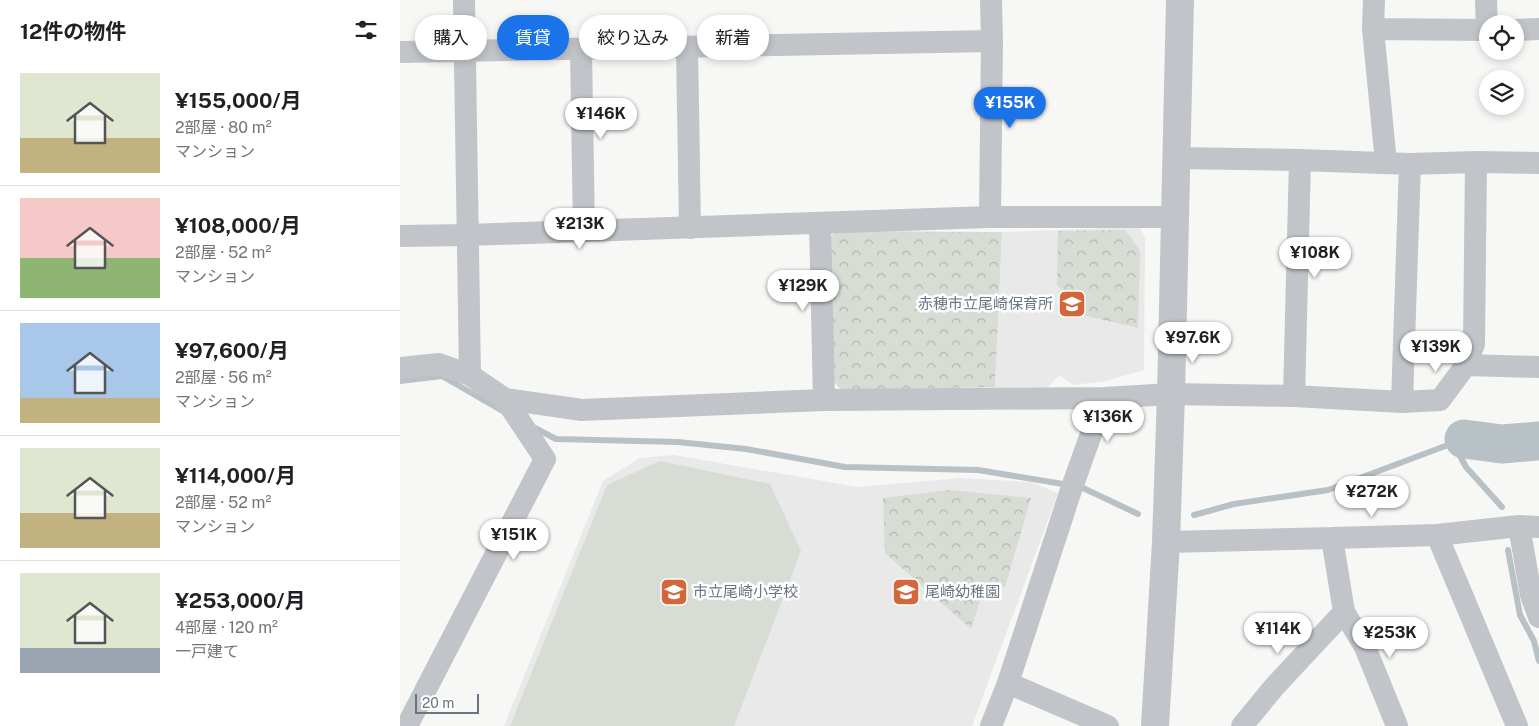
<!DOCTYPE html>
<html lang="ja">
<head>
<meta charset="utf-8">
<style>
  body { margin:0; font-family:"Public Sans","Noto Sans JP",sans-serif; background:#f2f2f2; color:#202124; height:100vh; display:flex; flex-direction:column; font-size:19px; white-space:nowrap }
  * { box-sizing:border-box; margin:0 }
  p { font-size:16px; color:#757577 }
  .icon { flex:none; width:28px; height:28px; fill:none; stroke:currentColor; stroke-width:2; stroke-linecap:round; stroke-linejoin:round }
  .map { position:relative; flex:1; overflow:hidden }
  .details { display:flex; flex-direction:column; background:#fff; width:400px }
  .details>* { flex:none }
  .guide { position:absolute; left:15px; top:15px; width:475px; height:45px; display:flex; gap:10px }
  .tools { position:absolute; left:1079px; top:15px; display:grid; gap:10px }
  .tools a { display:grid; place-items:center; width:45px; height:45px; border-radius:50%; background:#fff; box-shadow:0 2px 8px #0003; font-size:25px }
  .scale { position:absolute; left:15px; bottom:12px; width:64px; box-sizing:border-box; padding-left:5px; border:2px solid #697683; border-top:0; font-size:14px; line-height:18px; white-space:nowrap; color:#697683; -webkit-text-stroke:4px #fff; paint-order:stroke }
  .price { position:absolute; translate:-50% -42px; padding:0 11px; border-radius:18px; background:#fff; color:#222; font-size:16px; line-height:32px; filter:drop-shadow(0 1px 2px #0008) }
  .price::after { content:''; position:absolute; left:50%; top:30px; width:15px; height:11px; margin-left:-8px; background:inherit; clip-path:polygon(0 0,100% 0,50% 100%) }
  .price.on { background:#1a73e8; color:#fff }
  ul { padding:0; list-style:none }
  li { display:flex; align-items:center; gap:15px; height:125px; padding:0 20px }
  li+li { border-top:1px solid #e0e0e0 }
  li span { display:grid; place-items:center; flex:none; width:140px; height:100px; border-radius:0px; color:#555 }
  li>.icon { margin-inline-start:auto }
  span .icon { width:60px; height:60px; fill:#fffc; stroke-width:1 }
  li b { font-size:21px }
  h2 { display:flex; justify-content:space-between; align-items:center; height:60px; padding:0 20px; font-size:21px }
  .tag { padding:0 18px; border-radius:22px; background:#fff; box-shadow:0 2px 8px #0003; font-size:18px; line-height:45px }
  .tag.on { background:#1a73e8; color:#fff }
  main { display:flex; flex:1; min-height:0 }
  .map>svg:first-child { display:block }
  .built { fill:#e8e9e8 }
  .forest { fill:url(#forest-crowns) }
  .pitch { fill:#d7dcd5 }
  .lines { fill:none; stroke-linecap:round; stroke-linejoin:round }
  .stream { stroke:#b8c1c6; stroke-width:6 }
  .river { stroke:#b8c1c6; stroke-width:39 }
  .minor { stroke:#c1c4c8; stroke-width:22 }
  .tertiary { stroke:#c1c4c8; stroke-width:28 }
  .labels { text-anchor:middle; stroke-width:5; stroke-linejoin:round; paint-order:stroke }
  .poi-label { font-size:15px; fill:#697683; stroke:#fff; text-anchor:start }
</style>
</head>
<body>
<main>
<section class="details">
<h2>12件の物件<svg class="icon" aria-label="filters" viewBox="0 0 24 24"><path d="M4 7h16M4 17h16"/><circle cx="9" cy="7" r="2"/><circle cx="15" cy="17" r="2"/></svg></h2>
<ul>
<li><span style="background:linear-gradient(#dfe7d0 65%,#c2b280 0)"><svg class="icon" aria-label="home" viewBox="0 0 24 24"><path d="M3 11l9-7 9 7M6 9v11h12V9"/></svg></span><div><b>¥155,000/月</b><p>2部屋 · 80 m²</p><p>マンション</p></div></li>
<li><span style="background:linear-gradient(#f6c9c9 60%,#8fb573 0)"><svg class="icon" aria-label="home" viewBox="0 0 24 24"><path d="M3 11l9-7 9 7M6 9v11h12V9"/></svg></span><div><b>¥108,000/月</b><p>2部屋 · 52 m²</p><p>マンション</p></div></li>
<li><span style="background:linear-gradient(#a9c7e8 75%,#c2b280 0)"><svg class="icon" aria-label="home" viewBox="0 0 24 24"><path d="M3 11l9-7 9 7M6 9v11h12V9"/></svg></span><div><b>¥97,600/月</b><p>2部屋 · 56 m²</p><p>マンション</p></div></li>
<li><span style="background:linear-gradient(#dfe7d0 65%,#c2b280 0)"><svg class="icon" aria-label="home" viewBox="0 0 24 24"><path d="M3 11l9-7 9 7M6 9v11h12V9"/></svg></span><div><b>¥114,000/月</b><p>2部屋 · 52 m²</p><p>マンション</p></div></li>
<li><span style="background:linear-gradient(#dfe7d0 75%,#9aa5b1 0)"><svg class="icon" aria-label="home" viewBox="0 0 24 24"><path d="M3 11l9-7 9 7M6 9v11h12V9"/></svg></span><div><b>¥253,000/月</b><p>4部屋 · 120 m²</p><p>一戸建て</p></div></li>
</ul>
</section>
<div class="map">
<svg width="1139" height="726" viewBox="0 0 1139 726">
  <defs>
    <pattern id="forest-crowns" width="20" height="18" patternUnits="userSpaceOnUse" patternTransform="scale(1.25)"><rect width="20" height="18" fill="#d7dcd5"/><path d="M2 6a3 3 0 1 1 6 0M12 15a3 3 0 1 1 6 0" fill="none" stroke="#b2b7b2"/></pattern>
  </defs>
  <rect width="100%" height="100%" fill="#f7f8f5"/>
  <path class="built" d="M739 227 745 238 744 370 706 381 673 385 659 375 648 388 595 387 602 232Z
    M274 455 458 487 560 478 631 482 658 493 572 726H104L203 481 240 458Z"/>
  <path class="forest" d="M725 230 740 251 738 328 678 314C674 299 671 294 657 286L658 231Z
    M435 231 602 232 595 387 441 390 433 381 428 241Z
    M549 490 631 498 605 587 586 582 571 629 485 553 483 498Z"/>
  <path class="pitch" d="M260 461 370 484 401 551 334 726H110L207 485Z"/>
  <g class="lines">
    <path class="stream" d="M0 381 42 376 106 413
      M133 427 156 439 278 442 346 449 445 467 578 470 681 487 738 514
      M1064 439 1060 456 1066 467 1102 507
      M794 515 834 504 928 490 1064 439
      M1108 550 1120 615 1134 641 1139 661"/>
    <path class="river" d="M1064 439 1102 444 1139 441"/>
    <path class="minor" d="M64 0 70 375
      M974 0 973 29 986 163
      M1086 0 1087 30
      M973 29 1088 30
      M1115 30 1139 29
      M287 47 290 228
      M181 49 184 231
      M0 52 592 41
      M1076 162 1139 163
      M590 217 592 41 591 0
      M420 223 424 400
      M0 236 68 235 590 217H775
      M1066 365 1139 367
      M0 368 39 364 70 375 105 399 182 410 424 400 704 398 771 394 894 396 1002 402 1040 400 1066 365 1074 344 1076 162 1010 164 900 160 776 158
      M894 396 900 160
      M1002 402 1010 164
      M1119 526 1131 595 1139 617
      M1037 535 1117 726
      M766 542 932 538
      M608 683 708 726
      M7 726 145 459 105 399
      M591 726 608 683 671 490 704 398
      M842 726 875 686 944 612
      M997 726 965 647 944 612 932 538 1037 535 1119 526 1139 527"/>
    <path class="tertiary" d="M755 726 766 542 771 394 780 0"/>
  </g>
  <defs>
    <g id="school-square" transform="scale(1.4375)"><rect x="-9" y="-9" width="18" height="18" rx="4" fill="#d46739" stroke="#fff"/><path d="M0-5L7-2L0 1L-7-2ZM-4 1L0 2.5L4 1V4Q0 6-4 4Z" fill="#fff"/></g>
  </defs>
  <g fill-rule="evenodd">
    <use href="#school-square" x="672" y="304"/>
    <use href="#school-square" x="274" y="592"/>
    <use href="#school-square" x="506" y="592"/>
  </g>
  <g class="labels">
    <g class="poi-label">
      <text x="653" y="309" text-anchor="end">赤穂市立尾崎保育所</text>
      <text x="293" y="597">市立尾崎小学校</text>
      <text x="525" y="597">尾崎幼稚園</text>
    </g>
  </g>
</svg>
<div class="tools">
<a><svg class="icon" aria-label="locate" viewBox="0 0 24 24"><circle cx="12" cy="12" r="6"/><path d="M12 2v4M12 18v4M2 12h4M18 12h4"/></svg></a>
<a><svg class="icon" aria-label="layers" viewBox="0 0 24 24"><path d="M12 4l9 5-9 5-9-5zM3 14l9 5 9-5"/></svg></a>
</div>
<div class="scale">20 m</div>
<b class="price on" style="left:610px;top:129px">¥155K</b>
<b class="price" style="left:201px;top:140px">¥146K</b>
<b class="price" style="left:180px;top:250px">¥213K</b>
<b class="price" style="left:915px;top:279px">¥108K</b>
<b class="price" style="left:403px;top:312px">¥129K</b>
<b class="price" style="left:793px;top:364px">¥97.6K</b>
<b class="price" style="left:1036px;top:373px">¥139K</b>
<b class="price" style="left:708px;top:443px">¥136K</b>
<b class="price" style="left:972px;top:518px">¥272K</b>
<b class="price" style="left:114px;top:561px">¥151K</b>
<b class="price" style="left:878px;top:655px">¥114K</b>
<b class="price" style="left:990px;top:659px">¥253K</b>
<div class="guide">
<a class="tag">購入</a>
<a class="tag on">賃貸</a>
<a class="tag">絞り込み</a>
<a class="tag">新着</a>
</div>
</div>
</main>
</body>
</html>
